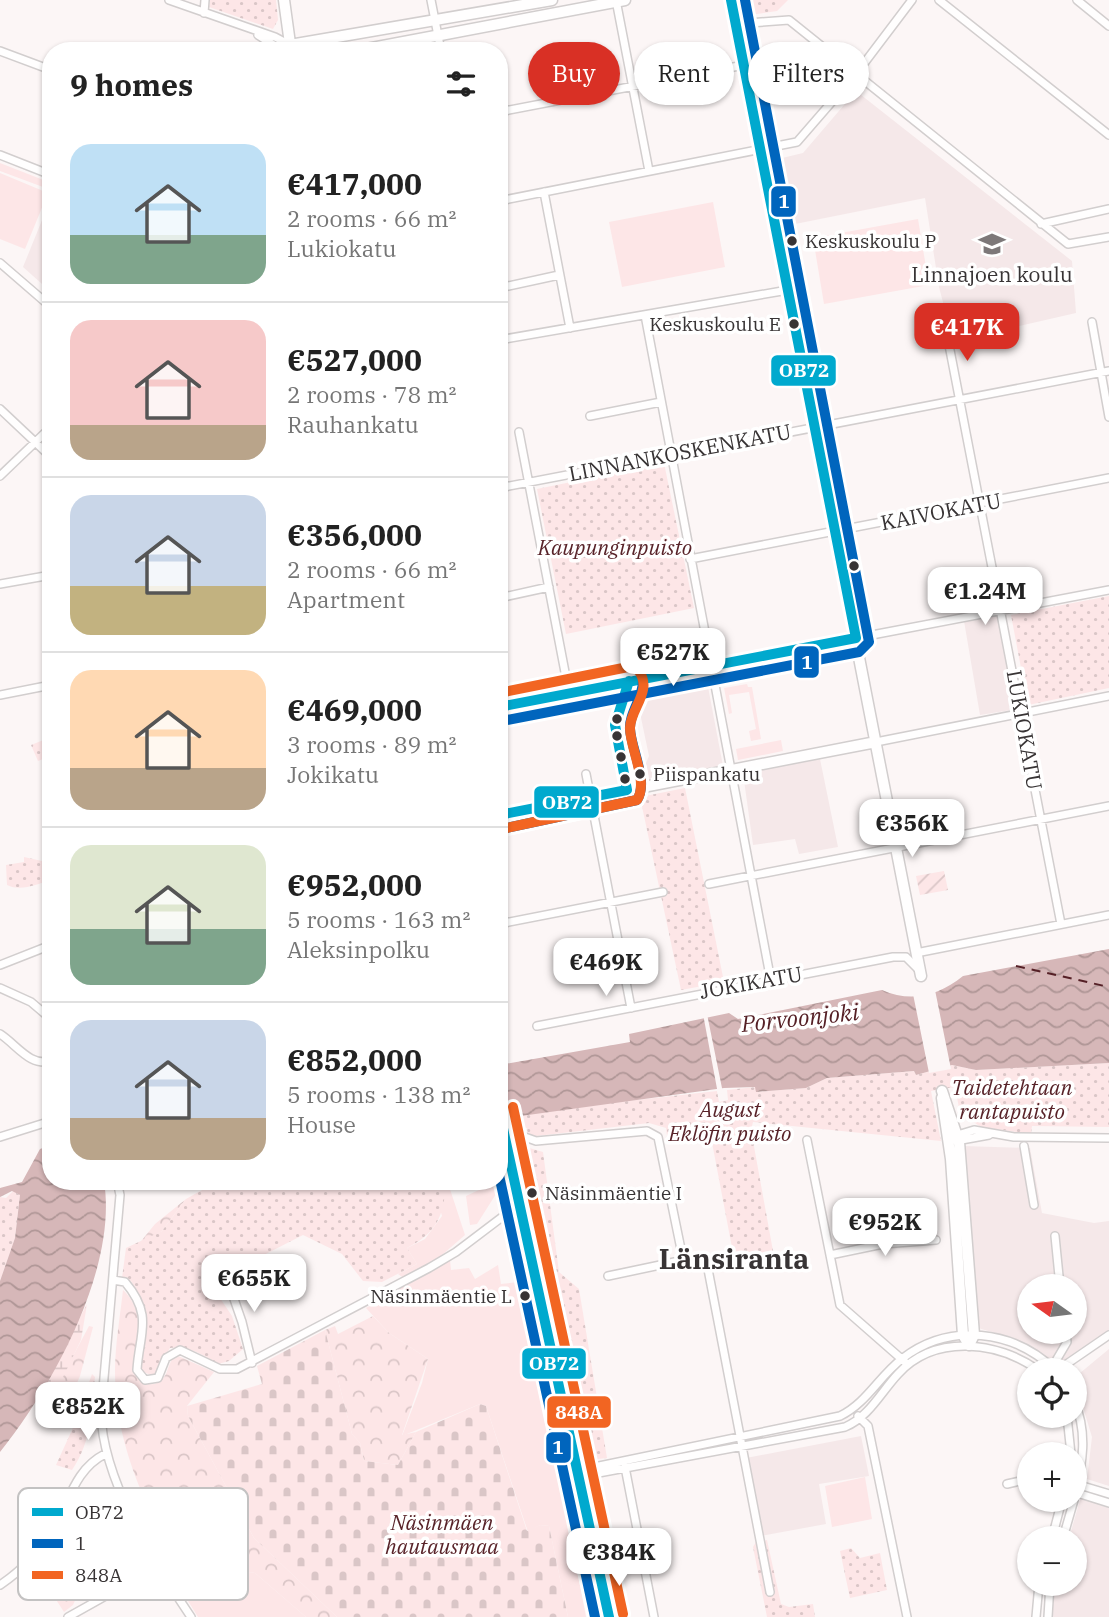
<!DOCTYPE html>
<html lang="en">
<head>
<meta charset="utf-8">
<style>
  body { margin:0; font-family:"IBM Plex Serif",serif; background:#f6f6f6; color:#222; height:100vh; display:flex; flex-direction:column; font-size:26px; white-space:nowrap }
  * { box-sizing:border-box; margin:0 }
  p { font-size:23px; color:#767676 }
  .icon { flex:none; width:38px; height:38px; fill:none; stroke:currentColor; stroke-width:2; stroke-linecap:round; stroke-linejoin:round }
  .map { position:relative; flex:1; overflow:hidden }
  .sheet { position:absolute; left:42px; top:42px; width:466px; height:1148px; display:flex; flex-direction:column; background:#fff; border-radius:28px; box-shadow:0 2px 5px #0004 }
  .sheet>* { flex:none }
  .guide { position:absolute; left:528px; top:42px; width:474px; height:63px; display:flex; gap:14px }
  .needle { width:46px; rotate:284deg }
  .controls { position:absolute; left:1017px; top:1274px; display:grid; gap:14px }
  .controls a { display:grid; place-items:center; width:70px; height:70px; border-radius:50%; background:#fff; box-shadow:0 2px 5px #0004; font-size:35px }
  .price { position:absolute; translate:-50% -60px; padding:0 16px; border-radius:14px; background:#fff; color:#222; font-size:23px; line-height:46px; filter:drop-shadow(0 2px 4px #0008) }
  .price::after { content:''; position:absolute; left:50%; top:42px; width:21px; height:16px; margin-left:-10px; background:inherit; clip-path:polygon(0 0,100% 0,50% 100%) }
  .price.selected { background:#d93025; color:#fff }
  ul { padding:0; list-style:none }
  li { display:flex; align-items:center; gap:21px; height:175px; padding:0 28px }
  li+li { border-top:2px solid #e0e0e0 }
  li span { display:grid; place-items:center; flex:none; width:196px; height:140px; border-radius:21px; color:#555 }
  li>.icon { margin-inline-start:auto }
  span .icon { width:84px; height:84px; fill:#fffc; stroke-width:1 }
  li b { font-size:30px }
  h2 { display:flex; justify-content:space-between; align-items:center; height:84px; padding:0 28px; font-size:30px }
  .pill { padding:0 24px; border-radius:32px; background:#fff; box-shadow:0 2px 5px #0004; font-size:24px; line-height:63px }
  .pill.selected { background:#d93025; color:#fff }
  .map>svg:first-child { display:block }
  .built { fill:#f5e8e9; fill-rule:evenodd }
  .grass { fill:#fde6e7 }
  .forest { fill:url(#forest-crowns) }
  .wetland { fill:url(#wetland-marsh) }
  .cemetery { fill:url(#cemetery-stones) }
  .park { fill:url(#park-dots) }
  .garden { fill:url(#garden-furrows) }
  .water { fill:url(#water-waves) }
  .pier { fill:#fcf6f6 }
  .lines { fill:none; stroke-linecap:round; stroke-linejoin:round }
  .ferry { stroke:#552026; stroke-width:2; stroke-dasharray:9 7; stroke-linecap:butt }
  .minor-casing { stroke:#d2cece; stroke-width:10 }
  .major-casing { stroke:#d2cece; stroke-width:13 }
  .minor { stroke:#fffefe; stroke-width:7 }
  .major { stroke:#fffefe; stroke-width:10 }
  .bus-1-casing { stroke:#fff; stroke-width:16 }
  .bus-2-casing { stroke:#fff; stroke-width:16 }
  .bus-3-casing { stroke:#fff; stroke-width:16 }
  .bus-1 { stroke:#00a9ce; stroke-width:10 }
  .bus-2 { stroke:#0065bd; stroke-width:10 }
  .bus-3 { stroke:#f26522; stroke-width:10 }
  .bus-dot { fill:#383435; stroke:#fff; stroke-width:2.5 }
  .labels { text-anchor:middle; stroke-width:7; stroke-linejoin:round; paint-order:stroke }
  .bus-label { font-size:19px; fill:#383435; stroke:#fff; text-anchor:start }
  .poi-label { font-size:21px; fill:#383435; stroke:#fff }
  .street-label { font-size:21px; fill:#383435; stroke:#fff }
  .park-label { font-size:21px; font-style:italic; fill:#582329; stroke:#fff }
  .water-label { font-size:23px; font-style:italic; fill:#552026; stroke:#fff }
  .district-label { font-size:28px; font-weight:bold; fill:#383435; stroke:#fff }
  .key { fill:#fff; stroke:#c3c2c2; stroke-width:2 }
  .key-label { font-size:19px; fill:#383435 }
  .line-badge { stroke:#fff; stroke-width:2.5 }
  .badge-label { font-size:19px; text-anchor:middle; font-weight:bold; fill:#fff }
</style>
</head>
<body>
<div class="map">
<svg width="1109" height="1617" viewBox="0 0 1109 1617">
  <defs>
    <pattern id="forest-crowns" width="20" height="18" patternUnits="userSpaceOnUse" patternTransform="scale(1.75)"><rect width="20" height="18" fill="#fde6e7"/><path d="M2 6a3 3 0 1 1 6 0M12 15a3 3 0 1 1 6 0" fill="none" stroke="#dac6c7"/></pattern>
    <pattern id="wetland-marsh" width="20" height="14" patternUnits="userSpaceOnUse" patternTransform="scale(1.75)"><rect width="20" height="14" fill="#fde6e7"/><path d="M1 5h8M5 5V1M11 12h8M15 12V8" fill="none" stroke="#dac6c7"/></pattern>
    <pattern id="cemetery-stones" width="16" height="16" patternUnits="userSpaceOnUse" patternTransform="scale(1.75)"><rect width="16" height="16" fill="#fde6e7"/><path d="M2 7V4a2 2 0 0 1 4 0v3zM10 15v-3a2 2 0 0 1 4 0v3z" fill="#dac6c7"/></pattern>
    <pattern id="park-dots" width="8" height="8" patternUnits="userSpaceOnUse" patternTransform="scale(1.75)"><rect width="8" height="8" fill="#fde6e7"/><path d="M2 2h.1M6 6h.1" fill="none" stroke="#dac6c7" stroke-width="1.8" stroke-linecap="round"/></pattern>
    <pattern id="garden-furrows" width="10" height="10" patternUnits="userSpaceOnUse" patternTransform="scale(1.75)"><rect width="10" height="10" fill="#fde6e7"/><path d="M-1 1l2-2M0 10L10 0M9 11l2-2" fill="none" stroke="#dac6c7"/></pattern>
    <pattern id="water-waves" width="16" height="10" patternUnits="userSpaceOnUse" patternTransform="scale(1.75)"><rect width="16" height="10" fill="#d6b7b8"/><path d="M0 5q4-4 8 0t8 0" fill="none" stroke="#af9696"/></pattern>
  </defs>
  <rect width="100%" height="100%" fill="#fcf6f6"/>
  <path class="built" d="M856 91 1072 261 1076 313 953 341 939 287 925 198 790 225 778 159 803 153Z
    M51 198V292L23 267Z
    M997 615 1017 709 980 715 964 621Z
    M705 671 723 766 641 782 640 777 649 756 636 694 640 684Z
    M820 759 838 847 799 854 795 839 753 845 743 773Z
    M963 1146 1030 1148 1042 1213 1094 1223 1109 1221V1330L1058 1368 1032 1347 1016 1339 978 1328ZM1029 1286H1074V1332H1029Z
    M1109 1349V1486L1087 1479 1092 1437 1074 1378Z
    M861 1436 869 1476 819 1484 826 1524 755 1537 741 1459Z
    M1085 1483 1109 1492V1617H1052L1050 1604 1056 1584H1074V1538H1069Z"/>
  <path class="grass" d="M0 163 51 183V190L0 171Z
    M0 173 48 193 25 249 0 239Z
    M713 202 725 267 622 287 609 222Z
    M918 219 929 285 824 304 813 238Z
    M749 666 750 673 760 672 761 676 722 683 720 671Z
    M747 684 748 687H752L761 739 751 741 749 731 756 729 749 692 729 695 732 713 729 714 724 688Z
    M781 740 783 751 738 760 736 749Z
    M432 1181H452L448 1183 465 1235 435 1261 405 1279 398 1274 417 1264 407 1248 425 1239 442 1216Z
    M479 1181H495L496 1194 477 1224 470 1225 466 1196 481 1189Z
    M450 1260 451 1270 469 1268 475 1279 498 1265 501 1284 517 1282 524 1311 529 1318 586 1617H568L549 1526 540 1525 528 1532 486 1406 480 1404 402 1436 422 1383 428 1359 389 1333 366 1308Z
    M865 1477 872 1519 832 1527 825 1486Z
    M176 1560 255 1573 306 1617H198L175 1580Z"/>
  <path class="forest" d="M186 1199 162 1231 138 1245 155 1224Z
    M123 1290C132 1297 141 1317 141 1329 142 1346 122 1373 145 1383 150 1385 155 1385 160 1381 169 1376 167 1362 176 1355L214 1372 187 1406 188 1416 254 1538 337 1617H306L255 1573 176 1560C143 1503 115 1440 115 1372 115 1345 120 1317 123 1290Z
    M373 1316 389 1333 428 1359 402 1435 416 1432 398 1465 364 1461 360 1443 352 1434 325 1330 335 1326 338 1334Z
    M89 1326 93 1327 80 1376 64 1413 46 1407Z
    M69 1580 78 1594 73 1605 64 1612 51 1592Z"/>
  <path class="wetland" d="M87 1304 81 1340 50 1404 46 1407 35 1402Z"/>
  <path class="cemetery" d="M325 1330 352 1434 360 1443 364 1461 398 1465 416 1432 480 1404 486 1406 527 1531 540 1525 549 1526 568 1617H337L254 1538 188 1416 187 1406 262 1384 257 1366Z"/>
  <path class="park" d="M210 0H276L278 20 273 29 209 7Z
    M748 0H788L777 11 750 15Z
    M664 463 694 608 566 634 537 489Z
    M1109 596V688L1028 705 1011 615Z
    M51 737V756L38 761 31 745Z
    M685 788 724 982 681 990 640 797Z
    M24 857 51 863V880C37 884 21 892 7 885L6 865 24 862Z
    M1109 1063V1127L1032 1126 1031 1134 981 1127 960 1113 955 1087 931 1091 941 1141 753 1122 751 1130 773 1251 734 1258 710 1132 667 1136 666 1128 649 1123 528 1137 527 1128 512 1125 511 1117 538 1111 717 1091 719 1102 728 1100 727 1090 756 1087 757 1092 806 1088 827 1078 914 1071 916 1075 952 1065 976 1070Z
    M516 1144 543 1152 559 1272 579 1289 607 1458 589 1460 583 1455Z
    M432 1181 445 1185C445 1216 435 1234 407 1248L417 1264 382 1282 363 1281 342 1254 303 1235 246 1264 220 1298 232 1316 243 1349 229 1361 218 1364C202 1354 189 1346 170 1348L154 1376 143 1372 141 1367C147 1331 149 1315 131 1281L122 1278 126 1248 162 1231 186 1199 218 1181Z
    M13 1191 20 1195 15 1238 0 1281V1197L6 1198Z
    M92 1374 95 1377C91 1411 92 1441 72 1470L56 1465 72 1430Z
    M767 1540 781 1604 789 1607 813 1604 815 1617H767L753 1547 756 1542Z
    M851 1548 860 1558 880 1553 887 1590 850 1598 840 1551Z"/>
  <path class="garden" d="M944 871 948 890 920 895 916 876Z"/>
  <path class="water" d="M1109 949V1063L976 1070 952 1065 916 1075 914 1071 827 1078 806 1088 756 1092 755 1087 724 1088 499 1119V1065L630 1042 629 1034 729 1013 738 1019 882 990C911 1003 938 996 963 976Z
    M51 1145V1181H104C118 1268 53 1386 0 1452V1281L15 1238 20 1195 12 1191 0 1197V1188L22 1182 40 1149Z"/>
  <path class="pier" d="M935 990 951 1069 929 1073 913 994Z
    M703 1014H707L723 1093 718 1094Z"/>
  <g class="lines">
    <path class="ferry" d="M1016 966 1109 987"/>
    <g class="minor-casing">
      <path id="minor" d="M169 0 275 37 290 45
        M431 0 441 51
        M616 0 649 171
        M939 0 1109 135
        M1077 0 1109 26
        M204 13 205 0
        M737 27 749 23 789 20 1068 244 1109 237
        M258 35 283 51
        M0 51 51 70
        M499 112 744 65
        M0 155 51 175
        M544 192 570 328
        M499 201 797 142 856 74 912 0
        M1041 224 1109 209
        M0 263 51 307
        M499 288 559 275
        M645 315 771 981
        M1092 322 1109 417
        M948 330 949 345 1061 924
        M499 340 788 290
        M0 409 51 457
        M590 416 661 402
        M519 432 569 693
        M0 476 51 427
        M499 488 1109 371
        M690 559 1109 478
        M0 584 51 575
        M499 598 549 587
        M856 638 1109 590
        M0 695 51 685
        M876 742 1109 696
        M586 774 631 1008
        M709 884 1109 806
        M499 924 663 892
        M916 953 1109 915
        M0 965 51 945
        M0 988 31 1002 51 1019
        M537 1026 893 957H906L919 970
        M0 1034C17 1045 30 1067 51 1061
        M499 1053H503
        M520 1129 522 1136 536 1141 647 1131 658 1137 683 1259H703L707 1264 770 1592
        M954 1136 974 1130 1014 1137 1109 1138
        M0 1137 51 1121
        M807 1140 840 1305 905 1362
        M956 1141 989 1135
        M1024 1146 1034 1205
        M117 1181 120 1195 101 1412C102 1479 154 1562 191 1617
        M1055 1236 1060 1286
        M830 1255 883 1244 936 1240
        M225 1273 242 1322 252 1363
        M608 1276 684 1260
        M113 1280 125 1282C154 1316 139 1334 137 1370L145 1380 158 1378 166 1358 180 1350 220 1369H237L429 1268 456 1252 518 1205
        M1057 1359 1067 1342 1066 1332
        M1058 1370 1109 1335
        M1074 1400C1088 1433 1083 1463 1074 1496
        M858 1416 868 1426 907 1617
        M1067 1416 1071 1454
        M625 1467 654 1617
        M575 1471 840 1416C867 1403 879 1376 903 1358 950 1322 1014 1330 1055 1370
        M577 1477 845 1427C869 1417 881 1392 898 1374 935 1334 997 1341 1038 1370
        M1007 1484 1029 1479
        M1076 1484 1109 1494
        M1074 1492 1109 1503
        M1052 1538 1062 1500
        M1063 1538 1074 1500
        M0 1585C21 1571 40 1551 53 1529 69 1502 75 1469 105 1454
        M68 1617 111 1593 163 1575
        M1036 1617 1039 1584
        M1048 1617 1050 1584"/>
    </g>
    <g class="major-casing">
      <path id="major" d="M284 0 291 51
        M731 0 921 976
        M290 45 552 0
        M356 51 625 0
        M499 707 856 638
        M499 815 876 742
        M942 1091 959 1142 974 1335 969 1345
        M942 1098 951 1159 963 1335 969 1345
        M499 1110 609 1617
        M517 1213 520 1241 598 1617"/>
    </g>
    <use href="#minor" class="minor"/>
    <use href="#major" class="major"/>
    <g class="bus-1-casing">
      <path id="bus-1" d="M731 0 856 638
        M499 707 856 638
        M499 815 627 790 615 725 629 681
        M499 1110 609 1617"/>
    </g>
    <g class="bus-2-casing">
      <path id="bus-2" d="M502 721 859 652 869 642 745 0
        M502 829 637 800C649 782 631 749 630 729 629 713 643 698 643 681
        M499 1175 595 1617"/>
    </g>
    <g class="bus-3-casing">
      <path id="bus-3" d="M499 693 628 667 638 670C654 690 630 709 630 728 630 749 649 782 637 800L502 829
        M513 1107 623 1614"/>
    </g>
    <use href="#bus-1" class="bus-1"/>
    <use href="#bus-2" class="bus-2"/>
    <use href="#bus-3" class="bus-3"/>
  </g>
  <defs>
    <g id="school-bare" transform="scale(2.1)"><path d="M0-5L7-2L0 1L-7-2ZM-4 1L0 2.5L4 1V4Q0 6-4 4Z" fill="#7d7879" stroke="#fff" stroke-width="2.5" paint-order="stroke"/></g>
  </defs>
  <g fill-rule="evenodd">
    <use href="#school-bare" x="992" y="244"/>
  </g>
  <g class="bus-dot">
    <circle cx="792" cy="241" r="6"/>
    <circle cx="794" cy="324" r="6"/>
    <circle cx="854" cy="566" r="6"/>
    <circle cx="617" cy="719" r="6"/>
    <circle cx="617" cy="736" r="6"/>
    <circle cx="621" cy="757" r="6"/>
    <circle cx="640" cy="774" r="6"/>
    <circle cx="625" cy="779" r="6"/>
    <circle cx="532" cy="1193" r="6"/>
    <circle cx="525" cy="1296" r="6"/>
  </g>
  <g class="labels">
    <g class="bus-label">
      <text x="805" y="248">Keskuskoulu P</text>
      <text x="781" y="331" text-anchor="end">Keskuskoulu E</text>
      <text x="653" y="781">Piispankatu</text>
      <text x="545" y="1200">Näsinmäentie I</text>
      <text x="512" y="1303" text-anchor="end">Näsinmäentie L</text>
    </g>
    <g class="poi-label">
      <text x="992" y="282">Linnajoen koulu</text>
    </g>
    <g class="street-label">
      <text transform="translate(680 453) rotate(-11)" y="7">LINNANKOSKENKATU</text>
      <text transform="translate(941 512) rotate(-11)" y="7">KAIVOKATU</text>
      <text transform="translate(1024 730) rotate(80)" y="7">LUKIOKATU</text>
      <text transform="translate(751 983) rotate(-10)" y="7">JOKIKATU</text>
    </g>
    <g class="park-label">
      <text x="615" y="555">Kaupunginpuisto</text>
      <text x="1012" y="1095">Taidetehtaan<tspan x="1012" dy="24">rantapuisto</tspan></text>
      <text x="730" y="1117">August<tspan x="730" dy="24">Eklöfin puisto</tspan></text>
      <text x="442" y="1530">Näsinmäen<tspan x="442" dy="24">hautausmaa</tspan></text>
    </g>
    <g class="water-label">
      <text transform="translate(800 1018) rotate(-6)" y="8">Porvoonjoki</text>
    </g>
    <g class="district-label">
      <text x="734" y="1269">Länsiranta</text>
    </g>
  </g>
  <rect x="18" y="1488" width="230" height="112" rx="10" class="key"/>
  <rect x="32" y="1508" width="31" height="8" fill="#00a9ce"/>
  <rect x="32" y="1539" width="31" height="9" fill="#0065bd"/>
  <rect x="32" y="1571" width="31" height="8" fill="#f26522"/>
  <g class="key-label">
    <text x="75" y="1519">OB72</text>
    <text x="75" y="1550">1</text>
    <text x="75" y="1582">848A</text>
  </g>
  <g class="line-badge">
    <rect x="770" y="185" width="27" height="33" rx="7" fill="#0065bd"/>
    <rect x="770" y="354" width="67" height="33" rx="7" fill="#00a9ce"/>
    <rect x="793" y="645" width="27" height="34" rx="7" fill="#0065bd"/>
    <rect x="533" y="785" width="67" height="34" rx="7" fill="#00a9ce"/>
    <rect x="521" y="1347" width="66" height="33" rx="7" fill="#00a9ce"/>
    <rect x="546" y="1395" width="66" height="34" rx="7" fill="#f26522"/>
    <rect x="545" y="1431" width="27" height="33" rx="7" fill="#0065bd"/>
  </g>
  <g class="badge-label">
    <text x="784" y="208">1</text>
    <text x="804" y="377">OB72</text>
    <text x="807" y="669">1</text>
    <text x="567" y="809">OB72</text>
    <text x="554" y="1370">OB72</text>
    <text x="579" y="1419">848A</text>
    <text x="558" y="1454">1</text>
  </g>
</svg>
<div class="controls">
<a><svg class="needle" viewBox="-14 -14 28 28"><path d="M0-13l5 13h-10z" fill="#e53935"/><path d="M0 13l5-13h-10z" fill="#767676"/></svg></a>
<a><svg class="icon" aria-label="locate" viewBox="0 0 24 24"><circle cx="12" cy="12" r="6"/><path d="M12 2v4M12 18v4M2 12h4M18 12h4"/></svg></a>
<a>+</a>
<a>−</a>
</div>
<b class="price selected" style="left:967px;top:363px">€417K</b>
<b class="price" style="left:985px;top:627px">€1.24M</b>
<b class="price" style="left:673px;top:688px">€527K</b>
<b class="price" style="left:912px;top:859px">€356K</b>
<b class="price" style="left:606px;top:998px">€469K</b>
<b class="price" style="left:885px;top:1258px">€952K</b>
<b class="price" style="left:254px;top:1314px">€655K</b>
<b class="price" style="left:88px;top:1442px">€852K</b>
<b class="price" style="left:619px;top:1588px">€384K</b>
<div class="guide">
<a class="pill selected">Buy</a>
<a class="pill">Rent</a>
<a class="pill">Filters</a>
</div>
<section class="sheet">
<h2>9 homes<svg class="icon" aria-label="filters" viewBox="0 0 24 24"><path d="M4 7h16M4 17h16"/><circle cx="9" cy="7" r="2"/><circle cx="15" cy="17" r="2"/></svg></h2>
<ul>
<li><span style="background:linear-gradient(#bfe0f5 65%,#7fa58c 0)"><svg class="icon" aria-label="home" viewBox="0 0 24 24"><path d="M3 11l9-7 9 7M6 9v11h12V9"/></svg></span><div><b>€417,000</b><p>2 rooms · 66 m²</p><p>Lukiokatu</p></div></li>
<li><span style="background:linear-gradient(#f6c9c9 75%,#b9a48a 0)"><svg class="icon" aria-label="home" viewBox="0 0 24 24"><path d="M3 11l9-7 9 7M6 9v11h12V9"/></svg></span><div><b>€527,000</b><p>2 rooms · 78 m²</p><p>Rauhankatu</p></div></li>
<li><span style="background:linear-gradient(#c9d6e8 65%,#c2b280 0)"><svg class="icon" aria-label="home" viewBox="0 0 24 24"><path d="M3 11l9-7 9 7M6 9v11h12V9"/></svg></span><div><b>€356,000</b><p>2 rooms · 66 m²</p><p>Apartment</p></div></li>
<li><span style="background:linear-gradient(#ffd9b3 70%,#b9a48a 0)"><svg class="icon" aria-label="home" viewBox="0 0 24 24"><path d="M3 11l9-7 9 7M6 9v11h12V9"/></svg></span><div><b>€469,000</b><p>3 rooms · 89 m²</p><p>Jokikatu</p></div></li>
<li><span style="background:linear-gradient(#dfe7d0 60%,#7fa58c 0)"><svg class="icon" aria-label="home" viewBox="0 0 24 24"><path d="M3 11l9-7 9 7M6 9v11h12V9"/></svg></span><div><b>€952,000</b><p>5 rooms · 163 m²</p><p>Aleksinpolku</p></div></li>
<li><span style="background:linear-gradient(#c9d6e8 70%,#b9a48a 0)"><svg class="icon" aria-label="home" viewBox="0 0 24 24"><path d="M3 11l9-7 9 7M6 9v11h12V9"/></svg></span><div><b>€852,000</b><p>5 rooms · 138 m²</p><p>House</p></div></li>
</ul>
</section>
</div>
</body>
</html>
